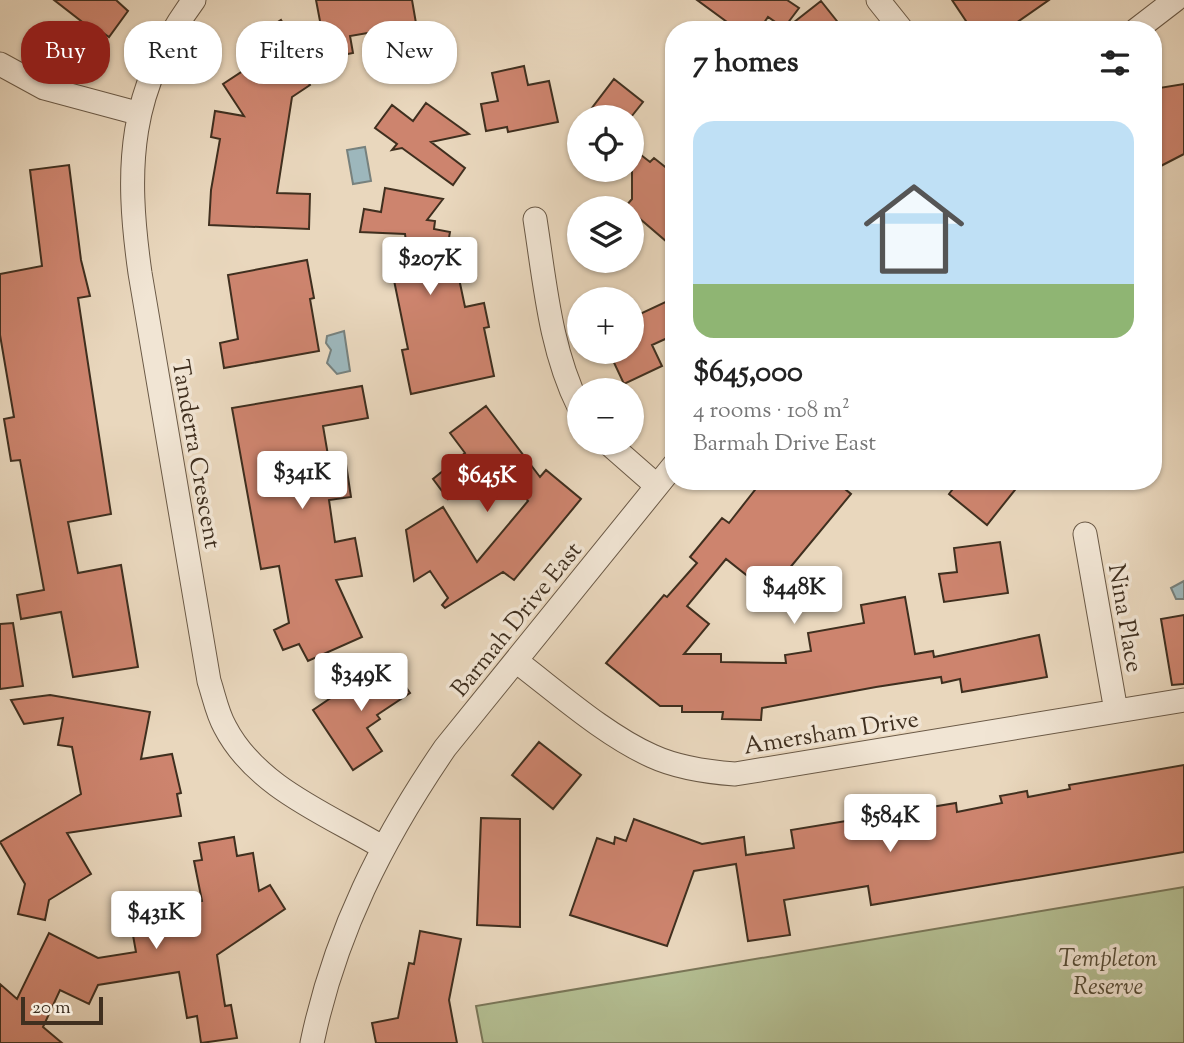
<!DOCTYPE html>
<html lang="en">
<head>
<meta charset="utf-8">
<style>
  body { margin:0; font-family:"Sorts Mill Goudy",serif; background:#f6f6f6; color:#222; height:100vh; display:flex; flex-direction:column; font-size:26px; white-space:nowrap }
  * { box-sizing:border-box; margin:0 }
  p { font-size:23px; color:#767676 }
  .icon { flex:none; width:38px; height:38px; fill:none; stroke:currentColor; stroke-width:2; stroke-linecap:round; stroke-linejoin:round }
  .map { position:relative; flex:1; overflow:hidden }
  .side { position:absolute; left:665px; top:21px; width:497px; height:469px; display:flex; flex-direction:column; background:#fff; border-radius:28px; box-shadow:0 2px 5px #0004 }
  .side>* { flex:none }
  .top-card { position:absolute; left:21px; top:21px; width:539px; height:63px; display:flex; gap:14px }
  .controls { position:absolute; left:567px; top:105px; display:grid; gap:14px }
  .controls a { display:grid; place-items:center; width:77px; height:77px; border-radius:50%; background:#fff; box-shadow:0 2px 5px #0004; font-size:35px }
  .scale { position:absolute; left:21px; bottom:18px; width:82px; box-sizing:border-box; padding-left:7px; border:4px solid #3f2f1f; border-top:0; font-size:19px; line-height:24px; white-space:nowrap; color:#3f2f1f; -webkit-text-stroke:5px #f1e5d4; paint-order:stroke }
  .price { position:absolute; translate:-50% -60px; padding:0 16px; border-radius:7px; background:#fff; color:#222; font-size:23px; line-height:46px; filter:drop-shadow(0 2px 4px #0008) }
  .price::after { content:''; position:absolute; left:50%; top:42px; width:21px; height:16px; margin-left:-10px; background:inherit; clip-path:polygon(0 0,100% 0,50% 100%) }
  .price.selected { background:#8f2418; color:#fff }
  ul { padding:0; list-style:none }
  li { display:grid; align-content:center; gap:14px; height:371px; padding:0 28px }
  li span { display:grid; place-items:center; height:217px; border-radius:21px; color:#555 }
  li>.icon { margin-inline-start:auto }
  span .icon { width:126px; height:126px; fill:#fffc; stroke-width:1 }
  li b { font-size:30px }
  h2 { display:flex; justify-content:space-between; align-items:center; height:84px; padding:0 28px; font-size:30px }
  .pill { padding:0 24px; border-radius:28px; background:#fff; box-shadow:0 2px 5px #0004; font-size:24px; line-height:63px }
  .pill.selected { background:#8f2418; color:#fff }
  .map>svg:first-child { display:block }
  .green { fill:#b4bf93; stroke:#7a7759; stroke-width:2 }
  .water { fill:#9db7bc; stroke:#77817d; stroke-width:2 }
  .building { fill:#cd846e; stroke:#3f2f1f; stroke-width:2 }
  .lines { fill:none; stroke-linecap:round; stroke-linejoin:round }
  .street-casing { stroke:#6a5946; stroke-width:25 }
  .street { stroke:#f1e5d4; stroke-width:23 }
  .labels { text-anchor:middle; stroke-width:7; stroke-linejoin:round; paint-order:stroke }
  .street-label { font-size:24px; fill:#3f2f1f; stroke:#f1e5d4 }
  .park-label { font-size:24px; font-style:italic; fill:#564c36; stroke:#f1e5d4 }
</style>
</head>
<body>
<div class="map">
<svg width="1184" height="1043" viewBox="0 0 1184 1043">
  <rect width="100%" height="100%" fill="#e9d7bd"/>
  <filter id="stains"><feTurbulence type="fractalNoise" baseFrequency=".00286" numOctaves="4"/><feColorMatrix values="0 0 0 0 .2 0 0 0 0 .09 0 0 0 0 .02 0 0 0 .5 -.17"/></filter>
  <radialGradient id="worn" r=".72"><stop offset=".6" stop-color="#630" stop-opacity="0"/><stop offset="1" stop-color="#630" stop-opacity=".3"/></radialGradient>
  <path class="green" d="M1184 887V1043H483L476 1006Z"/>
  <path class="water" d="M365 147 371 181 353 184 347 150Z
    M344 331 350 371 337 374 327 363 331 350 326 343 327 336Z
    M1184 581V599H1176L1171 588Z"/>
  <path class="building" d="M54 0H116L128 11 109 37 96 28 94 31Z
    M316 0H412L417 29 392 33 391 29 350 36 353 53 327 58Z
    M697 0H787L799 8 784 28 768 17 759 30H738Z
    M952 0H1049L1006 30H972Z
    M821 1 844 30H784Z
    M281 20 307 61 296 63 310 85 292 97 277 193 310 194 309 229 209 225 211 190 220 139 211 137 215 111 244 116 223 84 261 59 249 41Z
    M524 66 528 85 549 81 558 122 508 132 507 127 486 131 481 104 498 101 492 73Z
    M614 79 643 102 631 117H585Z
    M1184 84V154L1153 170V89Z
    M426 103 469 134 431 142 465 168 453 185 402 148 392 150 397 144 375 128 392 105 413 121Z
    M632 148 650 162 654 158 674 174V248L632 212V208L625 207 632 199Z
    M69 165 81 260 90 296 78 298 111 514 68 522 78 573 121 565 138 667 73 677 61 612 21 619 17 595 44 590 20 460 11 461 4 419 14 417 0 335V274L42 266 30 170Z
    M385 188 443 199 427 220 435 221 434 229 450 232 443 272 457 269 465 307 484 303 489 327 484 328 494 376 411 394 402 350 408 349 387 246 406 242 405 234 360 232 364 209 381 212Z
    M307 260 314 298 310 299 319 351 224 368 220 343 238 339 228 275Z
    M674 298V335L652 345 662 366 624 384 609 352H632V302L638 315Z
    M362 386 368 418 323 426 330 467 346 464 351 497 329 500 335 542 355 538 362 576 336 580 362 637 308 661 299 644 283 650 274 630 289 623 279 566 261 569 232 408Z
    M486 406 540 477 546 470 581 499 514 580 503 572 445 608 442 605 448 598 430 571 414 581 406 530 443 507 477 562 528 501 498 461 448 499 433 479 465 453 450 433Z
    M762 481H835L851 494 769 593 726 559 687 606 709 624 684 654H721V662L786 663 785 655 811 651 808 633 864 623 861 605 905 597 915 654 933 651 934 657 1039 635 1047 677 962 692 960 679 942 683 941 677 876 687 762 708 761 720 722 719 723 712H682V706H660L606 663 664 595 667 597 697 563 690 557 722 518 729 523Z
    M959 481H1022L987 525 949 494Z
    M1000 542 1008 593 944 602 939 574 957 572 954 548Z
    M1184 615V684L1172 685 1161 619Z
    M13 623 23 686 0 689V624Z
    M387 660 410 693 377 715 380 719 367 728 382 751 353 770 313 710Z
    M50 695 150 712 141 759 172 754 181 793 177 794 181 816 67 833 91 874 49 900 45 920 18 914 25 884 0 842 81 794 72 747 58 745 63 718 24 724 11 700Z
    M539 742 581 775 553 809 512 775Z
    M1184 765V852L871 905 868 886 784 900 790 935 748 941 736 864 694 871 667 946 570 915 597 838 614 844 615 837 626 841 634 819 702 844 744 837 746 855 794 848 791 830 956 803 957 812 1002 803 1000 796 1027 791 1028 797 1070 789 1069 785Z
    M481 818 520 819V927L477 925Z
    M234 837 237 856 253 853 259 891 270 885 285 909 217 955 225 1006 231 1005 237 1038 201 1043 197 1016 187 1018 179 972 98 985 89 1004 60 990 43 1027 62 1043H0V984L17 999 49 933 98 958 136 952 129 913 202 901 194 861 202 860 199 843Z
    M420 931 461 939 449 1000 457 1043H376L372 1023 398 1018 409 963 414 964Z"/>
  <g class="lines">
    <g class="street-casing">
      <path id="street" d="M194 0C128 89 125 167 140 273L209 681C214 696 217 713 225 727 256 787 327 814 382 847
        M878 0 902 30
        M1136 30 1175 0
        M0 64 44 88 137 113
        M535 219C545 283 550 349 579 407
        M608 443 657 486
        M1085 534 1116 711
        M516 661C557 692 605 735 652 756 678 768 707 772 735 774L1184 700
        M312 1043C335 933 382 840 445 748L674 465"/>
    </g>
    <use href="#street" class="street"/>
  </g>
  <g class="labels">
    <g class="street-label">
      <text transform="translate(197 454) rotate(80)" y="8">Tanderra Crescent</text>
      <text transform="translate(1126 618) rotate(80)" y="8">Nina Place</text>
      <text transform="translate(516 619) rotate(-51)" y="8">Barmah Drive East</text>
      <text transform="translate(831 732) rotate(-9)" y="8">Amersham Drive</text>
    </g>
    <g class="park-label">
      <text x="1108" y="966">Templeton<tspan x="1108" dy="28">Reserve</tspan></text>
    </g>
  </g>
  <rect width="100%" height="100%" filter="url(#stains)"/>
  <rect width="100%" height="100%" fill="url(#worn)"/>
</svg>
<div class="controls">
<a><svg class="icon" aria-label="locate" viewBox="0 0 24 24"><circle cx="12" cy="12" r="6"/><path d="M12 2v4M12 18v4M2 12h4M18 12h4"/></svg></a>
<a><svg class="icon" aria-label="layers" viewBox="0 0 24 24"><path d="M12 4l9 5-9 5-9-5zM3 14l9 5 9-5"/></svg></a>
<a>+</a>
<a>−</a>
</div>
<div class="scale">20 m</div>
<b class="price" style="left:430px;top:297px">$207K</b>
<b class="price" style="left:302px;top:511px">$341K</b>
<b class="price selected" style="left:487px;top:514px">$645K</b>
<b class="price" style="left:794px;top:626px">$448K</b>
<b class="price" style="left:361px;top:713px">$349K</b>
<b class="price" style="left:890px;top:854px">$584K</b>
<b class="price" style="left:156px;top:951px">$431K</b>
<div class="top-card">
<a class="pill selected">Buy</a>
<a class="pill">Rent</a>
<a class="pill">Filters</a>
<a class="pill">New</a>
</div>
<section class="side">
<h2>7 homes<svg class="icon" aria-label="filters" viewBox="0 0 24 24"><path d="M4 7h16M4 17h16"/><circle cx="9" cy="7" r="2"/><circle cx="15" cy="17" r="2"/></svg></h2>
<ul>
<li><span style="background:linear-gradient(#bfe0f5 75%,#8fb573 0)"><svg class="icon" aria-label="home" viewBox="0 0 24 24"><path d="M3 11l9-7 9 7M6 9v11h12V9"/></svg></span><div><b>$645,000</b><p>4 rooms · 108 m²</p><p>Barmah Drive East</p></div></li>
</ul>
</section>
</div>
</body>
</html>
